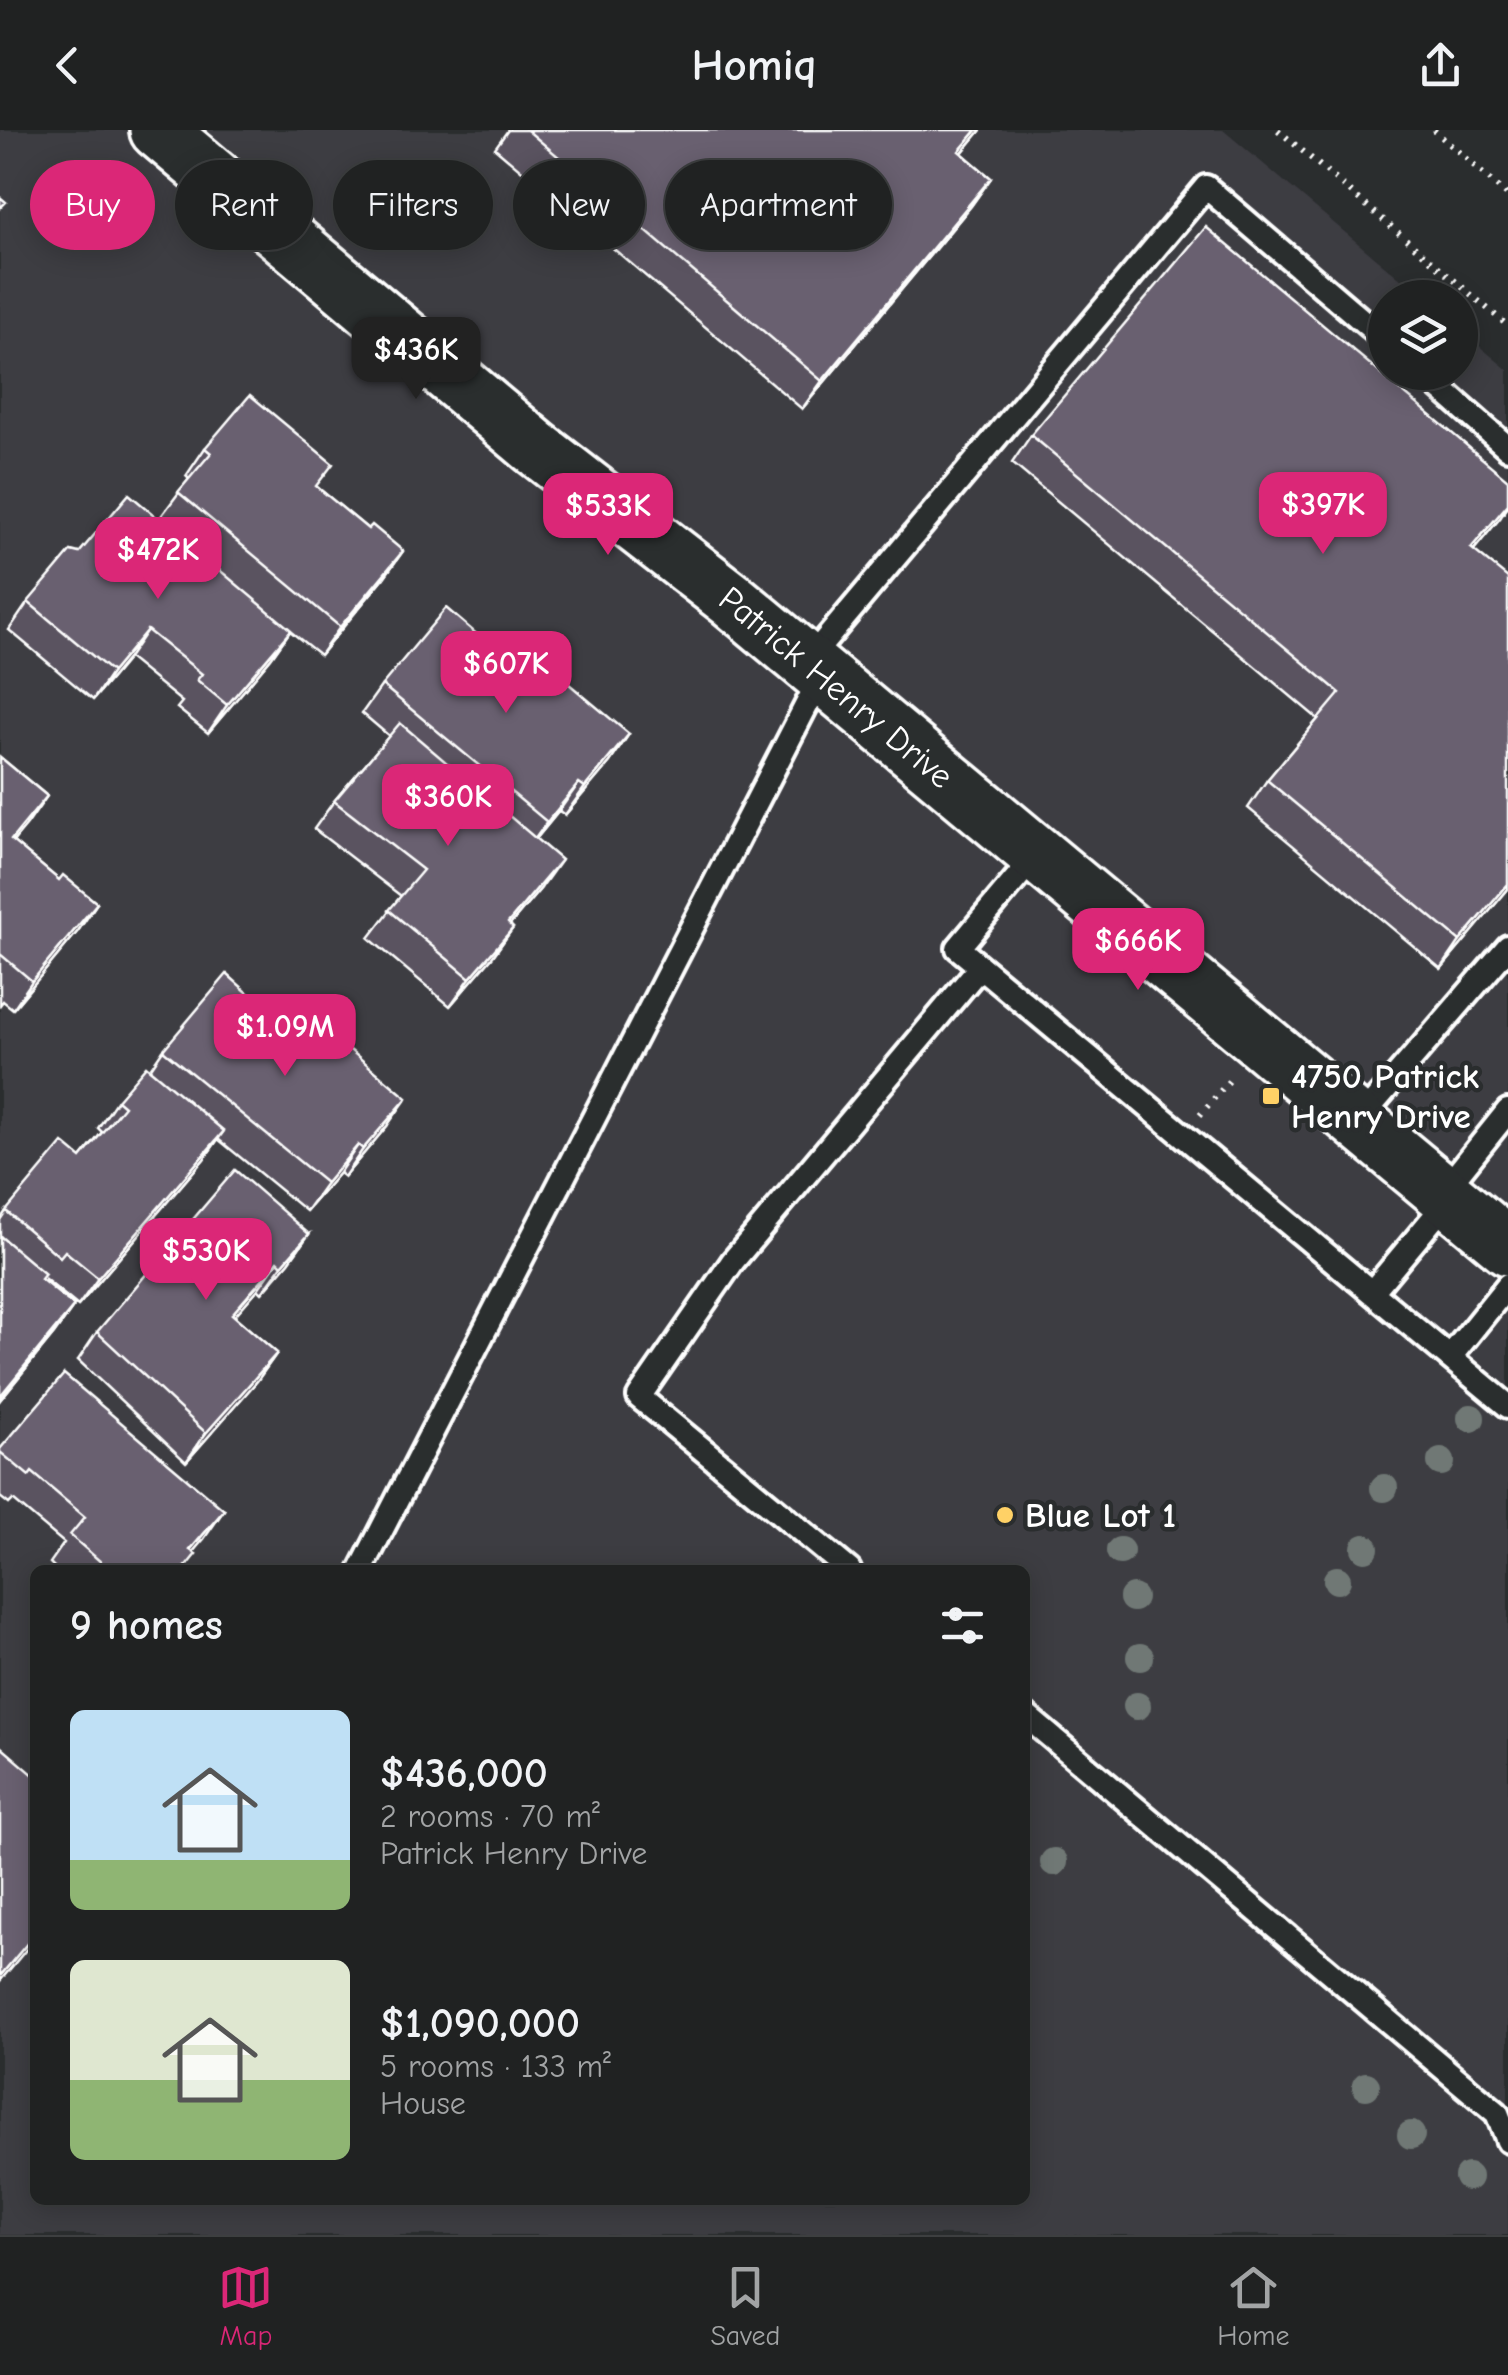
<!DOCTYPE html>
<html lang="en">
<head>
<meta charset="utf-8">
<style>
  body { margin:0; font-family:"Comic Neue",sans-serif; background:#282a2a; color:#f1f3f6; height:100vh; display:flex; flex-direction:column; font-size:38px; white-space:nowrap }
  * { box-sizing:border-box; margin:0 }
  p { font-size:32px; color:#a2a4a5 }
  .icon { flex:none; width:55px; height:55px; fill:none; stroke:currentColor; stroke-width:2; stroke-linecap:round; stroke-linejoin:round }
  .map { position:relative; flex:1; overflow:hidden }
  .drawer { position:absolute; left:30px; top:1435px; width:1000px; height:640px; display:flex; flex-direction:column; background:#202222; border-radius:15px; box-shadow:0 5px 25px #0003,0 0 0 2px #3d3f40 }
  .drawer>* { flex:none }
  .hud { position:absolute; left:30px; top:30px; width:1000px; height:90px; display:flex; gap:20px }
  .fabs { position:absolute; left:1368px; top:150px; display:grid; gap:20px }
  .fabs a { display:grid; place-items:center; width:110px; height:110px; border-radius:50%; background:#202222; box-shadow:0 5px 25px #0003,0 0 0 2px #3d3f40; font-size:50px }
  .price { position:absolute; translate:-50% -85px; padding:0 22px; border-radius:20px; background:#db2777; color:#fff; font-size:32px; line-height:65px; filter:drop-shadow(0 2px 5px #0008) }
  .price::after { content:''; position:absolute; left:50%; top:60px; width:30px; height:22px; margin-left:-15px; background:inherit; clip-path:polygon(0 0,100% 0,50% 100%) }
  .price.on { background:#222; color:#fff }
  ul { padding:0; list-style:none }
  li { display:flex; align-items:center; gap:30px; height:250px; padding:0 40px }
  li span { display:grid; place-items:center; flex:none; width:280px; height:200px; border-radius:15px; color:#555 }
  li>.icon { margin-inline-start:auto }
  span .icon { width:120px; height:120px; fill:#fffc; stroke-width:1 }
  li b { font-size:42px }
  h2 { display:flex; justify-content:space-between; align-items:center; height:120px; padding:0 40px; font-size:42px }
  .chip { padding:0 35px; border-radius:45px; background:#202222; box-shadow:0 5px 25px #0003,0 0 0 2px #3d3f40; font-size:35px; line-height:90px }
  .chip.on { background:#db2777; color:#fff }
  header { display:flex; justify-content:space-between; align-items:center; height:130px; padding:0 40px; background:#202222; font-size:45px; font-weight:600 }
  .menu { display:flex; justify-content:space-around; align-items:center; height:140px; border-top:2px solid #3d3f40; background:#202222; font-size:28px; color:#a2a4a5 }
  .menu a { display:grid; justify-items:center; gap:5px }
  .menu .on { color:#db2777 }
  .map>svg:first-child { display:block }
  .built { fill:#3d3c42; fill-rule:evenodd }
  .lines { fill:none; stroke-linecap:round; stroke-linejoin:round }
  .service-casing { stroke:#fff; stroke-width:30 }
  .tertiary-casing { stroke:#fff; stroke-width:62 }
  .path { stroke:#fff; stroke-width:6; stroke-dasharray:2.5 8; stroke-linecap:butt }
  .service { stroke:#2a2d2e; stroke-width:22 }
  .tertiary { stroke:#2a2d2e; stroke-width:55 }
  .tree { fill:#6f7874 }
  .wall { fill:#5a5360; stroke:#fff; stroke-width:2.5 }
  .shaded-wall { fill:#4a434e; stroke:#fff; stroke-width:2.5 }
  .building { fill:#696070; stroke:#fff; stroke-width:2.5 }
  .poi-dot { fill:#ffd166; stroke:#2a2d2e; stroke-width:4 }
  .labels { text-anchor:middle; stroke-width:9; stroke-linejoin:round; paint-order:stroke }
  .street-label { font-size:35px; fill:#fff; stroke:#2a2d2e }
  .poi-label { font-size:35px; font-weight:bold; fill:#fff; stroke:#2a2d2e; text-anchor:start }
</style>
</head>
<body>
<header><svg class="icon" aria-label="back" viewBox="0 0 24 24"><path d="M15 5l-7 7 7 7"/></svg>Homiq<svg class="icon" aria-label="share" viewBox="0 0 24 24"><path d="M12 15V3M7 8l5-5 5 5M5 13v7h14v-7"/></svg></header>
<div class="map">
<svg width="1508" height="2105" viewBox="0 0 1508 2105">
  <rect width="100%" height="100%" fill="#2a2d2e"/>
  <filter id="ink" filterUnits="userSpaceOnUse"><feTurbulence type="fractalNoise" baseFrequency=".01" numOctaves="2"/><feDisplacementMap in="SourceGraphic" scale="20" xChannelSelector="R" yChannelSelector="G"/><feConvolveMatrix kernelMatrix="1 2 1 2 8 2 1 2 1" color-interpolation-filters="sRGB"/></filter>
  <g filter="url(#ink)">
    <path class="built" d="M0 0H1223L1422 167 1385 168V242H1460V200L1508 240V2105H0ZM35 1440H1025V2070H35Z"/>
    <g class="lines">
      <g class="service-casing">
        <path id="service" d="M1422 242 1508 318
          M807 532 1206 57 1385 210
          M1036 725 958 818 1508 1276
          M1358 991 1508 817
          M1443 1062 1508 981
          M1372 1162 1450 1068
          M1450 1227 1508 1155
          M361 1440 822 545
          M849 1440 639 1267 733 1131 980 837
          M1025 1585 1497 1983 1508 2011"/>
      </g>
      <g class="tertiary-casing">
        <g id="tertiary">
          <path id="s1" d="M158 0 536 318 732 470 1508 1117"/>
        </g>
      </g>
      <path class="path" d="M1278 0 1508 196
        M1434 0 1508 66
        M1200 985 1234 945"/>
      <use href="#service" class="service"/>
      <use href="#tertiary" class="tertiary"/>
    </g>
    <g class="tree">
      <circle cx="1471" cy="1288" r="14"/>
      <circle cx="1441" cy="1332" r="14"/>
      <circle cx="1384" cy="1358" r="14"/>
      <circle cx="1365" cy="1418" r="14"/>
      <circle cx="1120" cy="1421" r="14"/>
      <circle cx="1337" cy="1450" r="14"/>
      <circle cx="1133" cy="1468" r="14"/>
      <circle cx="1140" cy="1527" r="14"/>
      <circle cx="1137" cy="1576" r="14"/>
      <circle cx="1054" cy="1732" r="14"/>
      <circle cx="1366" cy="1956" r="14"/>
      <circle cx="1411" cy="2005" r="14"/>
      <circle cx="1468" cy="2047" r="14"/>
    </g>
    <path class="wall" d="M508 0H981L962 23 991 48 971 76 802 279 495 18Z
      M1031 305 1500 388 1474 420 1508 759 1441 839 1248 678 1267 650 1318 589 1012 333Z
      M205 318 317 357 368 399 403 421 383 449 320 525 290 501 271 528 208 603 177 578 182 572 128 528 93 570 9 500 28 472 79 423 159 389 189 349 186 346Z
      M476 512 527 554 629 604 610 632 565 685 559 681 536 709 541 758 510 795 513 798 493 826 450 876 369 808 401 766 314 699 334 671 389 606 362 583 382 555Z
      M0 627 47 666 13 712 59 750 97 773 78 801 13 879 3 871 0 875Z
      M163 920 387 996 344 1047 339 1043 306 1081 218 1009 204 1029 78 1176 45 1149 44 1151 74 1176 54 1204 0 1270V1090L6 1081 81 1028 102 1002 98 998 117 970 150 939Z
      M309 1104 289 1132 262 1163 258 1159 234 1186 277 1223 257 1251 186 1332 78 1230 97 1202Z
      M0 1319 224 1380 193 1422 185 1440H57L50 1433 64 1413 13 1370 9 1374 0 1367Z"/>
    <path class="shaded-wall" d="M977 0H981L939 49 959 21Z
      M991 48 971 76 802 279 822 251Z
      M1508 374V377L1500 388 1452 446 1471 418Z
      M403 421 383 449 320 525 340 497Z
      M147 500 128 528 93 570 112 542Z
      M291 500 271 528 208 603 227 575Z
      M629 604 610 632 565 685 585 657Z
      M579 653 559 681 527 720 547 692Z
      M47 666 27 695 0 727 11 710Z
      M561 730 541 758 488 821 508 793Z
      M1508 754V759L1441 839 1460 811Z
      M97 773 78 801 13 879 32 851Z
      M513 798 493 826 450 876 470 848Z
      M407 968 387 996 344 1047 363 1019Z
      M224 1001 204 1029 78 1176 98 1148Z
      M358 1015 339 1043 306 1081 326 1053Z
      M309 1104 289 1132 262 1163 282 1135Z
      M278 1131 258 1159 212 1212 232 1184Z
      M74 1176 54 1204 0 1270V1266Z
      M277 1223 257 1251 186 1332 206 1303Z
      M224 1380 204 1409 177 1440 190 1420Z
      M35 1804V1809L0 1851V1846Z"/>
    <path class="building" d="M527 0H977L959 21 991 48 822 251Z
      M0 67 6 72 0 78Z
      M1206 97 1508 350V374L1471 418 1508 448V754L1460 811 1267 650 1340 563 1031 305Z
      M250 265 333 334 316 356 368 399 372 395 403 421 340 497 178 362 211 323 205 318Z
      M129 364 291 500 227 575 197 550 202 544 147 500 112 542 28 472 71 421 79 423Z
      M446 478 480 507 476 512 527 554 544 533 629 604 585 657 579 653 547 692 382 555Z
      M400 593 561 730 508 793 513 798 470 848 389 780 423 740 334 671Z
      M0 627 47 666 11 710 59 750 63 745 97 773 32 851 0 824Z
      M227 844 308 917 324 898 407 968 363 1019 358 1015 326 1053 163 920Z
      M146 936 224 1001 98 1148 65 1121 60 1127 6 1081 63 1013 81 1028 124 976 117 970Z
      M235 1040 309 1104 282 1135 278 1131 232 1184 277 1223 206 1303 97 1202Z
      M0 1106 45 1144 41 1149 74 1176 0 1266Z
      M64 1244 224 1380 190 1420 196 1424 183 1440H110L70 1405 85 1387 32 1342 29 1346 0 1322V1319Z
      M0 1616 35 1646V1804L0 1846Z"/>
  </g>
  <g class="poi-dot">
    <rect x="1261" y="956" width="20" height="20" rx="5"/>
    <circle cx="1005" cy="1385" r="10"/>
  </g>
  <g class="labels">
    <g class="street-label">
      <text dy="12" stroke="none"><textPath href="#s1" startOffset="878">Patrick Henry Drive</textPath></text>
    </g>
    <g class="poi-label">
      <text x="1291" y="958">4750 Patrick<tspan x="1291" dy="40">Henry Drive</tspan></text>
      <text x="1025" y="1397">Blue Lot 1</text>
    </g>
  </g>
</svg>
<div class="fabs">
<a><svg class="icon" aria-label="layers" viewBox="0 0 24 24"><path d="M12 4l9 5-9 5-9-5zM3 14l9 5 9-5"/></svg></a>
</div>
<b class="price on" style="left:416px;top:272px">$436K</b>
<b class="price" style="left:1323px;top:427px">$397K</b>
<b class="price" style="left:608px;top:428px">$533K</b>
<b class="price" style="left:158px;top:472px">$472K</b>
<b class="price" style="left:506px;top:586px">$607K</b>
<b class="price" style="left:448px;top:719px">$360K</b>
<b class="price" style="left:1138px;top:863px">$666K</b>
<b class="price" style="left:285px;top:949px">$1.09M</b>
<b class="price" style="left:206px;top:1173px">$530K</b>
<div class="hud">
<a class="chip on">Buy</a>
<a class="chip">Rent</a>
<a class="chip">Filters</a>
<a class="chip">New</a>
<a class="chip">Apartment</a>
</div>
<section class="drawer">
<h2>9 homes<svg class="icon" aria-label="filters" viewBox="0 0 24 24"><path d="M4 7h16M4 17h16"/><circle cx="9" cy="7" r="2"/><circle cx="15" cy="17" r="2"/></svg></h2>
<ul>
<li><span style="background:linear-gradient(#bfe0f5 75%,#8fb573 0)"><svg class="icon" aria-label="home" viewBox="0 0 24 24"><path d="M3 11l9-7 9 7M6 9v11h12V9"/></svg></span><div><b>$436,000</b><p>2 rooms · 70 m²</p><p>Patrick Henry Drive</p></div></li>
<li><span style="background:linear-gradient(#dfe7d0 60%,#8fb573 0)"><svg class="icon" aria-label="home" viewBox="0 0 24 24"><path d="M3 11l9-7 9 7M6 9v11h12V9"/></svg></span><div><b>$1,090,000</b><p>5 rooms · 133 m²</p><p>House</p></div></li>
</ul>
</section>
</div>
<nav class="menu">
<a class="on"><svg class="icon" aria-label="map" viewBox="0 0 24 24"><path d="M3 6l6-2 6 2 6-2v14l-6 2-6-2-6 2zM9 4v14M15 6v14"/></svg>Map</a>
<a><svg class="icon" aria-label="saved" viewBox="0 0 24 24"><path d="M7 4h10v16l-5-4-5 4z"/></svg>Saved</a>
<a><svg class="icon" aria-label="home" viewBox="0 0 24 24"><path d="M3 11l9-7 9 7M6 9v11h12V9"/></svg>Home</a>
</nav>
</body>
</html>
